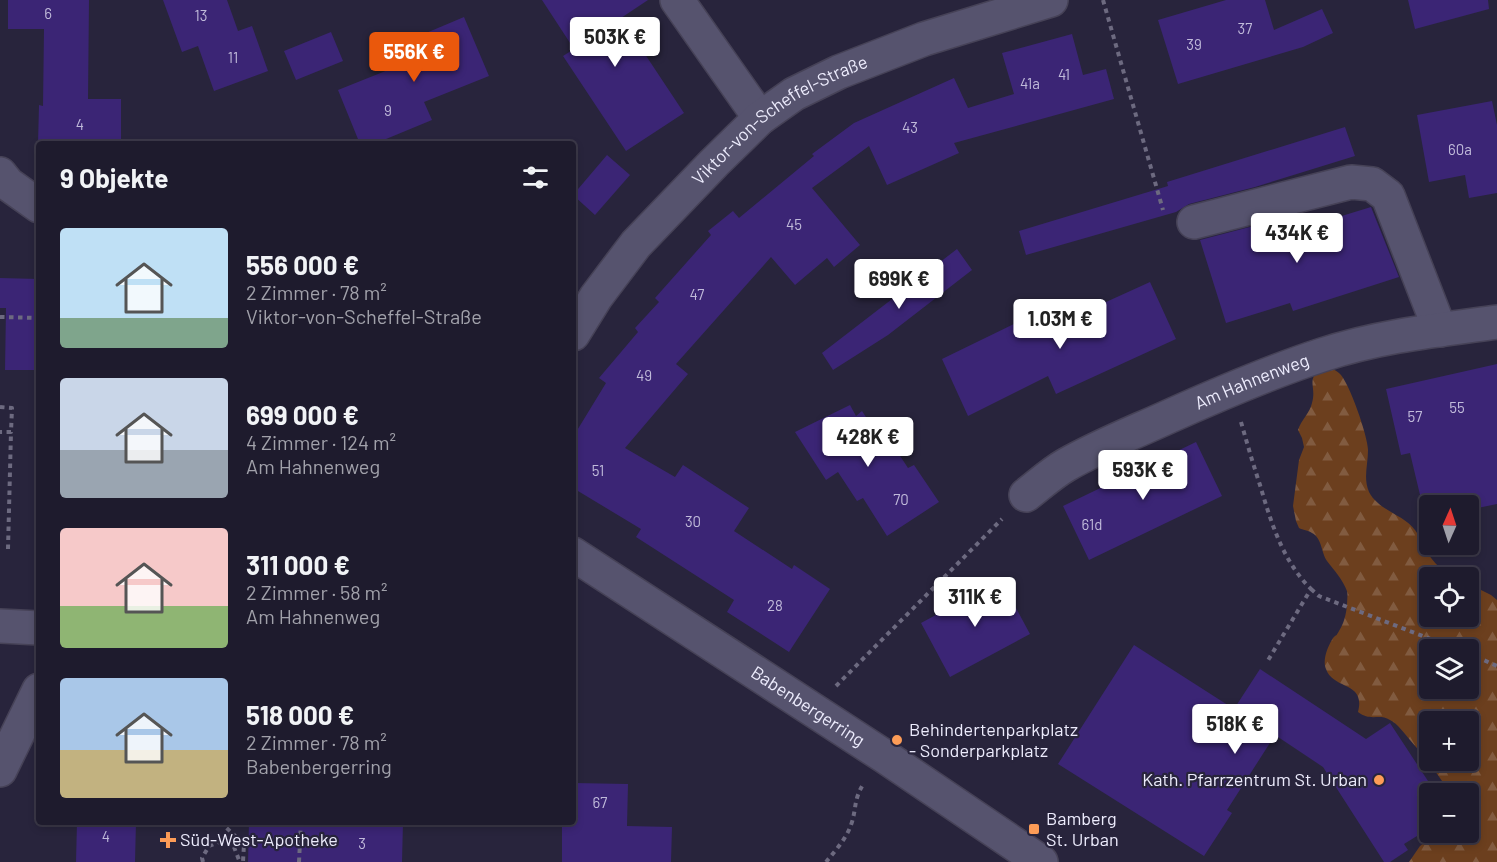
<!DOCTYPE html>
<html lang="de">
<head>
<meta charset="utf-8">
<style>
  body { margin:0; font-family:Barlow,sans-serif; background:#262435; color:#f1f3f6; height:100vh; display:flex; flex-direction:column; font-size:22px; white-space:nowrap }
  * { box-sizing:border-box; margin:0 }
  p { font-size:20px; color:#a1a1aa }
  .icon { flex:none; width:33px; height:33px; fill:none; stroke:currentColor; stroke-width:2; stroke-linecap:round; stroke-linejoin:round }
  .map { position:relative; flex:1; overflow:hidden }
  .details { position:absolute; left:36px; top:141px; width:540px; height:684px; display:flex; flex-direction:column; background:#1e1b2d; border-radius:6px; box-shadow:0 3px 9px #0003,0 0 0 2px #3c3949 }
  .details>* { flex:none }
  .needle { width:39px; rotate:3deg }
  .fabs { position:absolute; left:1419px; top:495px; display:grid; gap:12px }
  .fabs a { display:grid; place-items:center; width:60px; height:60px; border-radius:6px; background:#1e1b2d; box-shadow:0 3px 9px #0003,0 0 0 2px #3c3949; font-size:30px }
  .price { position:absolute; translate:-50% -51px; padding:0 14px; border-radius:6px; background:#fff; color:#222; font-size:20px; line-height:39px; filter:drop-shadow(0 2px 3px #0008) }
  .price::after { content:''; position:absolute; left:50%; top:36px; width:18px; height:14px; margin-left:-9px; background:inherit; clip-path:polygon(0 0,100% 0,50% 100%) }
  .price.selected { background:#ea580c; color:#fff }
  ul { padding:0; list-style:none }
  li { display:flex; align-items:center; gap:18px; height:150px; padding:0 24px }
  li span { display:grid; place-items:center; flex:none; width:168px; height:120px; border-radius:6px; color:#555 }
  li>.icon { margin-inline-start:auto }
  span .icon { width:72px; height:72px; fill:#fffc; stroke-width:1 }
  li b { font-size:26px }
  h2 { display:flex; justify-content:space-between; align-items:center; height:72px; padding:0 24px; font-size:26px }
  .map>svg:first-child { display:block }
  .forest { fill:url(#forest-firs); fill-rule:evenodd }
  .building { fill:#3b2575 }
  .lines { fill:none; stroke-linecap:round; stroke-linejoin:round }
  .minor-casing { stroke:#464257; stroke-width:36 }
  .path { stroke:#6d6a80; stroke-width:4; stroke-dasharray:4.5 4.5; stroke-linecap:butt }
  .minor { stroke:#56536e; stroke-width:33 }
  .poi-dot { fill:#fd9c57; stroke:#28243c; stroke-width:2 }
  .labels { text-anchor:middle; stroke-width:4.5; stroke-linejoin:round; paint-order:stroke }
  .number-label { font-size:15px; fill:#c0bada }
  .street-label { font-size:18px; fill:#ecebfc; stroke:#28243c }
  .poi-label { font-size:18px; fill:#ecebfc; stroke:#28243c; text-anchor:start }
</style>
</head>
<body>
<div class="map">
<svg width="1497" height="862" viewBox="0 0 1497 862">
  <defs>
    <pattern id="forest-firs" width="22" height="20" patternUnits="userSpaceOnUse" patternTransform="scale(1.5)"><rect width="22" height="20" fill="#6c3f1e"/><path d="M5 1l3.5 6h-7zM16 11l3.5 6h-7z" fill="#815b40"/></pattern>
  </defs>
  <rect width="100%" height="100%" fill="#28243c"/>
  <path class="forest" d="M1322 366C1328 368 1335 369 1339 373 1349 381 1368 437 1368 450 1368 465 1363 478 1369 492 1379 511 1403 514 1415 530 1419 535 1421 541 1424 546 1430 560 1440 568 1451 577L1430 578V616H1468L1469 584 1491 595 1497 600V862H1409L1420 846 1438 833 1468 832V794L1450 793C1438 774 1425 757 1410 740 1404 733 1398 724 1390 720 1379 713 1371 722 1358 712 1366 681 1333 690 1326 669 1322 660 1328 646 1333 638 1338 633 1335 638 1339 631 1344 623 1346 615 1347 605 1347 600 1348 596 1347 591 1343 580 1334 570 1327 561 1321 552 1322 538 1312 533 1308 530 1303 530 1299 528L1296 521 1293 506 1299 460 1304 447 1302 438 1298 430C1301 420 1310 413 1312 403 1317 385 1305 382 1322 366ZM1430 650H1468V688H1430ZM1430 722H1468V760H1430Z"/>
  <path class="building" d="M8 0H89L88 99H121V144H38L39 105 43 106 44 29H8Z
    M163 0H227L238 31 252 26 268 71 214 91 198 46 182 52Z
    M542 0H648L621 18 684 113 626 151 563 56 574 49Z
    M1226 0H1265L1274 30 1322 9 1333 33 1303 47 1178 84 1158 20Z
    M1408 0H1488L1489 9 1415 29Z
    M464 17 489 76 424 102 432 120 374 144H360L338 90 408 62 400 44Z
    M331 32 343 61 296 80 284 51Z
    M1072 34 1083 75 1106 69 1114 99 954 143 959 153 887 185 869 146 812 188 860 245 834 267 827 258 795 285 771 257 676 364 688 374 625 448 675 477 683 465 749 508 734 531 792 569 794 565 830 589 789 652 727 612 734 600 636 537 641 529 573 488V437L606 383 599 378 638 332 635 328 659 302 655 298 711 235 708 231 733 211 739 218 814 156 812 154 854 123 954 78 968 108 1014 94 1002 53Z
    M1492 101 1497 125V193L1469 198 1465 175 1429 182 1417 115Z
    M1345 127 1355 156 1255 187 1189 204 1176 212 1026 255 1019 231 1168 186 1167 182Z
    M607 155 630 175 595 215 573 195Z
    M1371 207 1399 277 1293 311 1290 303 1226 323 1200 240 1265 223 1270 238Z
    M957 249 972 270 888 335 833 370 822 353Z
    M0 278 39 279V370H5L6 308H0Z
    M1150 282 1176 339 1056 394 1048 376 968 416 942 359 1022 320 1029 337Z
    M1497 364V504L1468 510V506H1430V519L1426 520 1410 453 1401 455 1386 389Z
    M850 405 856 416 862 411 883 443 889 439 908 468 914 465 939 502 887 536 863 498 857 501 838 472 826 480 795 432Z
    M1196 442 1222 496 1089 560 1063 506Z
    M1001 580 1030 634 950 677 921 623Z
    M1134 645 1234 709 1260 669 1366 739 1390 723 1430 784V828L1404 844 1408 850 1390 862H1384L1323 767 1275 735 1227 810 1232 813 1204 856 1058 764Z
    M573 783 628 784 627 826 672 827 671 862H562V822H573Z
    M77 822H136L135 862H76Z
    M249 822H403L402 862H248Z"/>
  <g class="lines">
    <g class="minor-casing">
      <g id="minor">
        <path d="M677 0 760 118"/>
        <path d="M0 174 8 184 39 206"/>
        <path d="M1194 222 1351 182 1372 184 1388 196 1440 330"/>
        <path id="s1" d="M573 334 596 297 636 244 714 163 760 118 794 94 839 72 924 39 1051 0"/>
        <path id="s2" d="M1026 495C1039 485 1052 473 1066 465 1099 446 1135 432 1170 416 1219 394 1270 372 1322 355 1379 336 1438 330 1497 322"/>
        <path id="s3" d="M573 554 884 756 1041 862"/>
        <path d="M0 626 39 628"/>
        <path d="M0 770 39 690"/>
      </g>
    </g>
    <path class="path" d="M1103 0 1163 210
      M0 317 39 318
      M0 407 12 408 11 432H0
      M1241 422C1247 443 1253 464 1260 485 1271 522 1282 560 1311 589L1267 662
      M8 549 11 432
      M1311 589 1319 596 1459 650
      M1468 653 1497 666
      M836 686 1002 519
      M220 822 244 844 243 862
      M203 862 202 858 209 846 222 841 234 847 239 860 238 862
      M299 862 301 822
      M826 862C835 851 846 839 851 825 857 808 853 800 864 783"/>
    <use href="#minor" class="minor"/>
  </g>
  <g class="poi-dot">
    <circle cx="897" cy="740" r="6"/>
    <circle cx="1379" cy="780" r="6"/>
    <rect x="1028" y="823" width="12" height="12" rx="3"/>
    <path d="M165 831h6v6h6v6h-6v6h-6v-6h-6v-6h6z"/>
  </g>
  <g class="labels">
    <g class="number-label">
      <text x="48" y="19">6</text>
      <text x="201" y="21">13</text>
      <text x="1245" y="34">37</text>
      <text x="1194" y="50">39</text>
      <text x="233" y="63">11</text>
      <text x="1064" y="80">41</text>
      <text x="1030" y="89">41a</text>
      <text x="388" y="116">9</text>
      <text x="80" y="130">4</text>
      <text x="910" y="133">43</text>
      <text x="1460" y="155">60a</text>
      <text x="794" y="230">45</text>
      <text x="697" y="300">47</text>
      <text x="644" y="381">49</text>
      <text x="1457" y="413">55</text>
      <text x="1415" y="422">57</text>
      <text x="598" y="476">51</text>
      <text x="901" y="505">70</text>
      <text x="693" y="527">30</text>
      <text x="1092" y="530">61d</text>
      <text x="775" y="611">28</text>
      <text x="600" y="808">67</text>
      <text x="106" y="842">4</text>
      <text x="362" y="849">3</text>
    </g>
    <g class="street-label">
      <text dy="6" stroke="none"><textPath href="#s1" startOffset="302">Viktor-von-Scheffel-Straße</textPath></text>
      <text dy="6" stroke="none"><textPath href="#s2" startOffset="254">Am Hahnenweg</textPath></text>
      <text dy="6" stroke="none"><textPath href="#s3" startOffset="280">Babenbergerring</textPath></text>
    </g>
    <g class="poi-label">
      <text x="909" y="736">Behindertenparkplatz<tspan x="909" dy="21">- Sonderparkplatz</tspan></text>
      <text x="1367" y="786" text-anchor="end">Kath. Pfarrzentrum St. Urban</text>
      <text x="1046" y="825">Bamberg<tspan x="1046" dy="21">St. Urban</tspan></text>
      <text x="180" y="846">Süd-West-Apotheke</text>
    </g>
  </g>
</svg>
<div class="fabs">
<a><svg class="needle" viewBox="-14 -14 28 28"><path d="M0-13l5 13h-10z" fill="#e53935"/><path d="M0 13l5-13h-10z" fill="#a1a1aa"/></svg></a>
<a><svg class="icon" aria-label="locate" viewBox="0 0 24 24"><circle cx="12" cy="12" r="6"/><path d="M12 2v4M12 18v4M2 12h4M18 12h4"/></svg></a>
<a><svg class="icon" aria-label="layers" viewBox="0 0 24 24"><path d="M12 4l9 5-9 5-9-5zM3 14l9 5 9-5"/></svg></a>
<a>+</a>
<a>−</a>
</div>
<b class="price" style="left:615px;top:68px">503K €</b>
<b class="price selected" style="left:414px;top:83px">556K €</b>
<b class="price" style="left:1297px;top:264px">434K €</b>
<b class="price" style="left:899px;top:310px">699K €</b>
<b class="price" style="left:1060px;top:350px">1.03M €</b>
<b class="price" style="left:868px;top:468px">428K €</b>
<b class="price" style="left:1143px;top:501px">593K €</b>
<b class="price" style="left:975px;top:628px">311K €</b>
<b class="price" style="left:1235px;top:755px">518K €</b>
<section class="details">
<h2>9 Objekte<svg class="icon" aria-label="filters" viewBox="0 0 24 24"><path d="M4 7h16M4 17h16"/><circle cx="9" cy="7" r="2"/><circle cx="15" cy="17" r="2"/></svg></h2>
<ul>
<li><span style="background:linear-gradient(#bfe0f5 75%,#7fa58c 0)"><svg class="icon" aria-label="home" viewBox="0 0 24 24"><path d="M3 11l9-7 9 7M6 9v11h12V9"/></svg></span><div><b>556 000 €</b><p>2 Zimmer · 78 m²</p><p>Viktor-von-Scheffel-Straße</p></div></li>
<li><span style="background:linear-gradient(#c9d6e8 60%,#9aa5b1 0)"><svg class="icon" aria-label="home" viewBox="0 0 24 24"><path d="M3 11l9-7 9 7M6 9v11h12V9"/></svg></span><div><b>699 000 €</b><p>4 Zimmer · 124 m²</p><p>Am Hahnenweg</p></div></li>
<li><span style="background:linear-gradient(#f6c9c9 65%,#8fb573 0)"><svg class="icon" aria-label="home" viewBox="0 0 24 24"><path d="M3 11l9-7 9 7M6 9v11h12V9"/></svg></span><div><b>311 000 €</b><p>2 Zimmer · 58 m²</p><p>Am Hahnenweg</p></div></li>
<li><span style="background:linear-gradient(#a9c7e8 60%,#c2b280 0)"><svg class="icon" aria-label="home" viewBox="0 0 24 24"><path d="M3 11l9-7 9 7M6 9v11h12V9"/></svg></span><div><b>518 000 €</b><p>2 Zimmer · 78 m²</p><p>Babenbergerring</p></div></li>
</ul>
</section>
</div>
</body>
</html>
